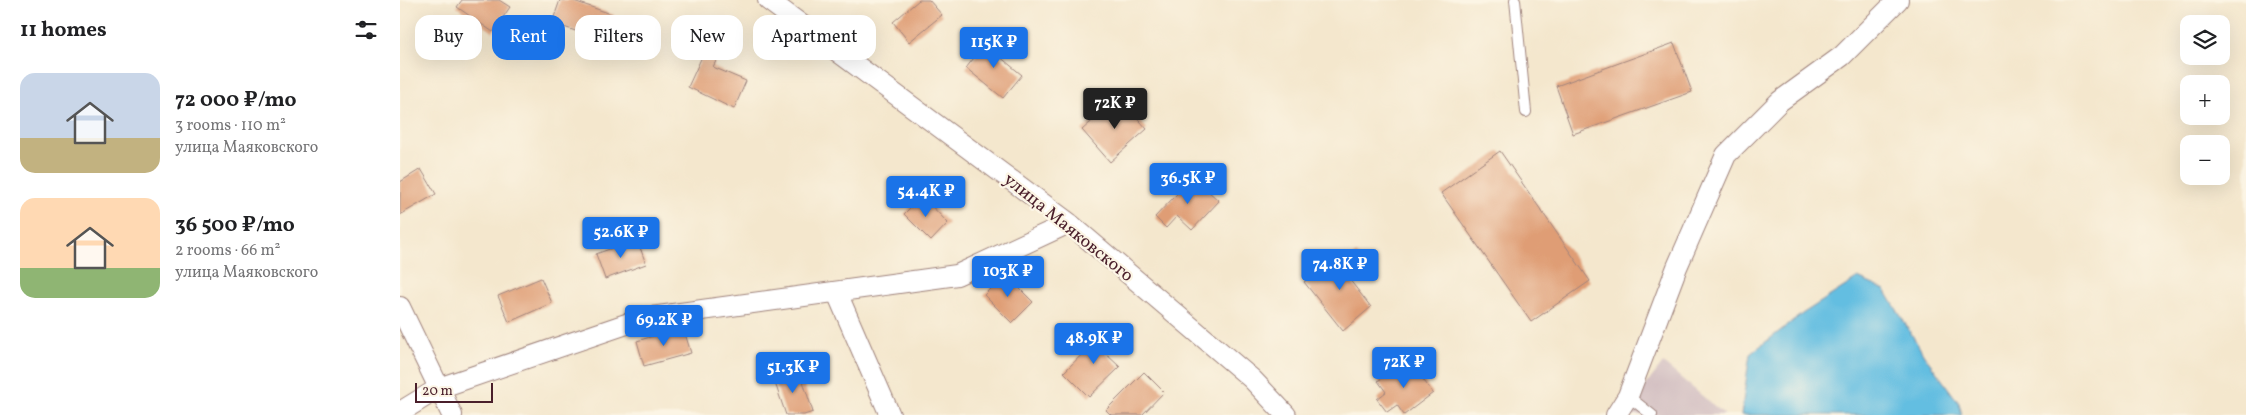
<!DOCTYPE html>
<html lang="en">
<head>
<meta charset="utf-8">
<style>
  body { margin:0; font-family:Vollkorn,serif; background:#f2f2f2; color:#202124; height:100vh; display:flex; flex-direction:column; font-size:19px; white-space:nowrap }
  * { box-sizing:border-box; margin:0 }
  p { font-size:16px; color:#757577 }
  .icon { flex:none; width:28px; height:28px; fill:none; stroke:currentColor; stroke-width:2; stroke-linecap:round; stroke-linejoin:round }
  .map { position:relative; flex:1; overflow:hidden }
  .side { display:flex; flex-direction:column; background:#fff; width:400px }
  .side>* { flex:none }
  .hud { position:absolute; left:15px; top:15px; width:475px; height:45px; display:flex; gap:10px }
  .buttons { position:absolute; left:1780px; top:15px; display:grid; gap:10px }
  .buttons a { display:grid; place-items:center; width:50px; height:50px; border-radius:10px; background:#fff; box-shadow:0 5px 20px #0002; font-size:25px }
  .scale { position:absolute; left:15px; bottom:12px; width:78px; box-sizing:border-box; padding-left:5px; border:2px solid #4a1f2b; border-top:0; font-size:14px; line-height:18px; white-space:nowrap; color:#4a1f2b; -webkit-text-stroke:4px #fcf5e5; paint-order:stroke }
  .price { position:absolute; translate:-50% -42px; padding:0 11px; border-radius:5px; background:#1a73e8; color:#fff; font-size:16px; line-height:32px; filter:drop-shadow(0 1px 2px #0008) }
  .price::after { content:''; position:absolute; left:50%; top:30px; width:15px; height:11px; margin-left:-8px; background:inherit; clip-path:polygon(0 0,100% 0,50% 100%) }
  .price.selected { background:#222; color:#fff }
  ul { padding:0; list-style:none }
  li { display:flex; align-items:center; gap:15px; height:125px; padding:0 20px }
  li span { display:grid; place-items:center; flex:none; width:140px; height:100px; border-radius:15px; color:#555 }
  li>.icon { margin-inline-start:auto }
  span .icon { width:60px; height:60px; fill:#fffc; stroke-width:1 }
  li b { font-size:21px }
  h2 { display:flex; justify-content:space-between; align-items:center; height:60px; padding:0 20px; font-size:21px }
  .tag { padding:0 18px; border-radius:15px; background:#fff; box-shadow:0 5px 20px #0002; font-size:18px; line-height:45px }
  .tag.selected { background:#1a73e8; color:#fff }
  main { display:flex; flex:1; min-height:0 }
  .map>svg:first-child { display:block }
  .industrial { fill:#d2bec1 }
  .water { fill:#64bee1; stroke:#576e86 }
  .building { fill:#df9d74 }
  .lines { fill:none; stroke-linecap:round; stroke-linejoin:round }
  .lane-casing { stroke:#9f837c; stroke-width:12 }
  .street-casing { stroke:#9f837c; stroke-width:22 }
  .lane { stroke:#fff; stroke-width:10 }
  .street { stroke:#fff; stroke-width:20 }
  .labels { text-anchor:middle; stroke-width:4.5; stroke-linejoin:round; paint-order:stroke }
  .street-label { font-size:18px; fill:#4a1f2b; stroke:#fcf5e5 }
</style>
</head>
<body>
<main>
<section class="side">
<h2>11 homes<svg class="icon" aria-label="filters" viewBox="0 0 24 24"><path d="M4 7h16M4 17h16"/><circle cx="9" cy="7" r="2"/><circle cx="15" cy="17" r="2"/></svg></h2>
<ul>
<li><span style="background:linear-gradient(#c9d6e8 65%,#c2b280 0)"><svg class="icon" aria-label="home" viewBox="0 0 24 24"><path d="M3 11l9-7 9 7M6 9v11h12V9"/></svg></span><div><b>72 000 ₽/mo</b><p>3 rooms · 110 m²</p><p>улица Маяковского</p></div></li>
<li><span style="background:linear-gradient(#ffd9b3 70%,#8fb573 0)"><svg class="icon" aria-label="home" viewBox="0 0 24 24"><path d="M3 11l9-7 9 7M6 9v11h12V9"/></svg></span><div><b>36 500 ₽/mo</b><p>2 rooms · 66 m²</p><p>улица Маяковского</p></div></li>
</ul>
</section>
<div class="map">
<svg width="1846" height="415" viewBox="0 0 1846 415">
  <rect width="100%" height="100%" fill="#fcf5e5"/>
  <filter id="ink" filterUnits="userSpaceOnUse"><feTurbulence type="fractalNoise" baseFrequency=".02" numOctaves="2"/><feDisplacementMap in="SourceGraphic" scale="10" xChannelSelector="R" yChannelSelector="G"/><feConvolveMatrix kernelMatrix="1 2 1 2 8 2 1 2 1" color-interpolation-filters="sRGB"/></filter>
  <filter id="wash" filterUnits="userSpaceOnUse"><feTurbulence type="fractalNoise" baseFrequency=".0096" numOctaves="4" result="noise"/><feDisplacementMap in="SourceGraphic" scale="20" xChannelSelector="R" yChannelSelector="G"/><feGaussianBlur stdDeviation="1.12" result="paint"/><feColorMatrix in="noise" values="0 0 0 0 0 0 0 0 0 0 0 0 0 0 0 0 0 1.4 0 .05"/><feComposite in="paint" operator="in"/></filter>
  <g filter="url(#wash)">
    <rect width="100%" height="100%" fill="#f4e7cd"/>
    <path class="industrial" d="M1263 363 1325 415H1223Z"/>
    <path class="water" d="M1458 278 1485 290 1524 355 1559 403 1562 415H1341L1350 354 1402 314Z"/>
    <g id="blocks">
      <path class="building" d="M62 0H99L110 7 93 32 57 7Z
        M160 0H171L214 15 205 41 152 23Z
        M519 0H529L542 15 509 42 493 22Z
        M589 39 604 51 599 56 622 75 603 98 566 68Z
        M1274 43 1292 92 1173 134 1156 86Z
        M305 50 318 57 313 67 346 81 334 109 288 87Z
        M719 97 747 129 710 162 682 130Z
        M1100 151 1190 281 1131 322 1041 193Z
        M21 169 36 194 0 215V182Z
        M793 177 819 201 792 230 777 216 766 228 755 217Z
        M522 196 548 223 531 241 504 214Z
        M237 239 246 264 205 279 196 254Z
        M956 253 966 266 949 279 971 307 943 331 904 282 932 259 939 267Z
        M605 274 633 302 612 323 584 295Z
        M141 278 152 303 109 322 98 296Z
        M283 327 291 353 244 366 237 341Z
        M707 330 718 341 705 353 720 367 689 397 664 372Z
        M1008 359 1033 393 1004 415 997 405 987 412 977 399 986 392 978 381Z
        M399 369 413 412 404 415H386L373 377Z
        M744 372 764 392 742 415H711L706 410Z"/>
    </g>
  </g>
  <g filter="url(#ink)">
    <use href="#blocks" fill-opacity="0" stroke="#9f837c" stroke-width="1"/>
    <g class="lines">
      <g class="lane-casing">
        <path id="lane" d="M1115 0 1126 112
          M1228 396 1252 415"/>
      </g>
      <g class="street-casing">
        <path id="street" d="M368 0 669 223 852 379 886 415
          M437 293 490 415
          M0 307 52 415
          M0 412 39 388 244 318 557 275 669 223
          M1216 415 1228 396 1277 267 1326 155 1380 101 1442 56 1498 0"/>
      </g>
      <use href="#lane" class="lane"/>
      <use href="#street" class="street"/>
    </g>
  </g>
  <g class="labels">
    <g class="street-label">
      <text transform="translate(669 227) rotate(39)" y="6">улица Маяковского</text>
    </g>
  </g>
</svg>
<div class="buttons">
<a><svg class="icon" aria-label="layers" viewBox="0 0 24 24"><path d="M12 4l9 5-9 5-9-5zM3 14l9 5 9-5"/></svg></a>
<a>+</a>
<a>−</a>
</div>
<div class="scale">20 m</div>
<b class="price" style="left:594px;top:69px">115K ₽</b>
<b class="price selected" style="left:715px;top:130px">72K ₽</b>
<b class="price" style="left:788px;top:205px">36.5K ₽</b>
<b class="price" style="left:526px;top:218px">54.4K ₽</b>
<b class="price" style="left:221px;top:259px">52.6K ₽</b>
<b class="price" style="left:940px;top:291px">74.8K ₽</b>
<b class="price" style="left:608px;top:298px">103K ₽</b>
<b class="price" style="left:264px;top:347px">69.2K ₽</b>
<b class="price" style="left:694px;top:365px">48.9K ₽</b>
<b class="price" style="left:1004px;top:389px">72K ₽</b>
<b class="price" style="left:393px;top:394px">51.3K ₽</b>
<div class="hud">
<a class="tag">Buy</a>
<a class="tag selected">Rent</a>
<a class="tag">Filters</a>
<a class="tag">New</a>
<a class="tag">Apartment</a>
</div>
</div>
</main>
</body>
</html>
